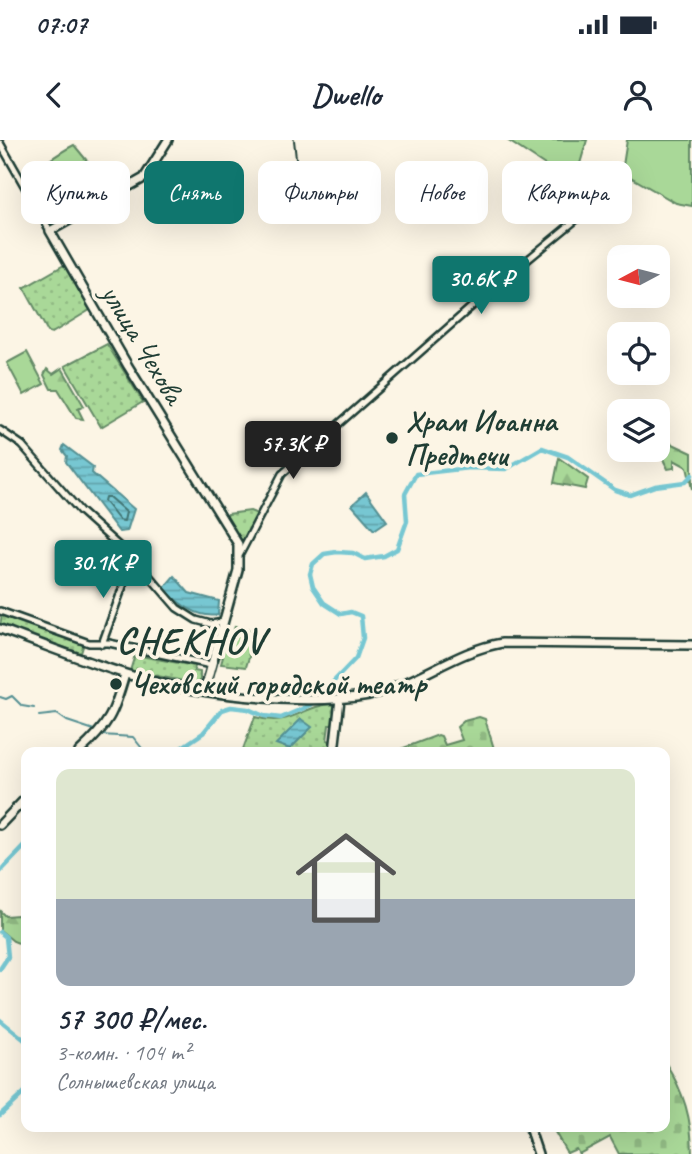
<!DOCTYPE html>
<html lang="ru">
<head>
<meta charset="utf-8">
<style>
  body { margin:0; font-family:Caveat,sans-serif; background:#f2f2f3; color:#1f2937; height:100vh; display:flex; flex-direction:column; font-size:26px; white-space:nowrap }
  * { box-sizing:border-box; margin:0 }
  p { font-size:23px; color:#747a83 }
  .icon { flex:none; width:38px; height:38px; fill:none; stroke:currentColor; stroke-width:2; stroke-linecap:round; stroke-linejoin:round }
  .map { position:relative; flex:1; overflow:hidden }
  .side { position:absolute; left:21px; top:607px; width:649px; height:385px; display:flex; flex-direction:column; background:#fff; border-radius:14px; box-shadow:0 7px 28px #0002 }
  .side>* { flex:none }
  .banner { position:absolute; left:21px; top:21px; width:651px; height:63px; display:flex; gap:14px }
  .needle { width:46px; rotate:263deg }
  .controls { position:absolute; left:607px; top:105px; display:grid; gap:14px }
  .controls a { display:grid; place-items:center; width:63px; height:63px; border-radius:14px; background:#fff; box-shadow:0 7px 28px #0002; font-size:35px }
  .price { position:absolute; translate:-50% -60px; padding:0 16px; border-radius:7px; background:#0f766e; color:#fff; font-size:23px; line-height:46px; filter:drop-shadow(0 2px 4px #0008) }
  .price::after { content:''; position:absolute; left:50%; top:42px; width:21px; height:16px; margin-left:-10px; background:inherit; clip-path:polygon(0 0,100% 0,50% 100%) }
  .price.on { background:#222; color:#fff }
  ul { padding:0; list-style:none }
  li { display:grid; align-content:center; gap:14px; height:371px; padding:0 35px }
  li span { display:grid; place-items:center; height:217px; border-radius:14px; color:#555 }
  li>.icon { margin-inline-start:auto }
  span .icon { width:126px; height:126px; fill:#fffc; stroke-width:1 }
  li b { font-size:30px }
  .pill { padding:0 24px; border-radius:14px; background:#fff; box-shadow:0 7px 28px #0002; font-size:24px; line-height:63px }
  .pill.on { background:#0f766e; color:#fff }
  .status { display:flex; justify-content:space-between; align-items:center; height:49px; padding:0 35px; background:#fff; direction:ltr }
  .status svg { height:19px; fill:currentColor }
  header { display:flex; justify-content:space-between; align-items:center; height:91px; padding:0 35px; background:#fff; font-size:32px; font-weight:700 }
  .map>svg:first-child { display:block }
  .forest { fill:url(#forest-firs); stroke:#648a66; stroke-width:2 }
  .cemetery { fill:url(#cemetery-stones); stroke:#648a66; stroke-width:2 }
  .park { fill:url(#park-dots); stroke:#648a66; stroke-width:2 }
  .garden { fill:#a9d898; stroke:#648a66; stroke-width:2 }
  .water { fill:url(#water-rules); stroke:#549093; stroke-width:2 }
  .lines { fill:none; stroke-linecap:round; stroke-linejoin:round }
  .shore { stroke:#427473; stroke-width:2 }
  .stream { stroke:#549093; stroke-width:2 }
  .river { stroke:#77c7d2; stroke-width:4.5 }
  .minor-casing { stroke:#1f3d34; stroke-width:10 }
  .major-casing { stroke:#1f3d34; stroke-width:12 }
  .minor { stroke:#fcf5e5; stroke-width:5 }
  .major { stroke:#fcf5e5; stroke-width:7 }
  .rail { stroke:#1f3d34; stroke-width:2 }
  .poi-dot { fill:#1f3d34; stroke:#fcf5e5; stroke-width:2.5 }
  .labels { text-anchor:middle; stroke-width:7; stroke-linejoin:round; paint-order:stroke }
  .street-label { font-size:30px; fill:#1f3d34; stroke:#fcf5e5 }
  .poi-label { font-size:30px; font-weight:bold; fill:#1f3d34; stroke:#fcf5e5; text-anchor:start }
  .district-label { font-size:37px; font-weight:bold; letter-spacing:2px; fill:#1f3d34; stroke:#fcf5e5 }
</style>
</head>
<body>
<div class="status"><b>07:07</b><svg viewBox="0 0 49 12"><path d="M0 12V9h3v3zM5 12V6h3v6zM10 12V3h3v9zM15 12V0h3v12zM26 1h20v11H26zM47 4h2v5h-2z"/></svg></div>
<header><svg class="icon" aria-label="back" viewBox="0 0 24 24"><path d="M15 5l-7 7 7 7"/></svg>Dwello<svg class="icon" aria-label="person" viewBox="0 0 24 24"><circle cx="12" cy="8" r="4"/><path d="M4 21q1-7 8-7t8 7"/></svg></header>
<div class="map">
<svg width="692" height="1014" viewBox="0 0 692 1014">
  <defs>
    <pattern id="forest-firs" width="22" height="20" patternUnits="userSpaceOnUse" patternTransform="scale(1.75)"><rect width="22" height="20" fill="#a9d898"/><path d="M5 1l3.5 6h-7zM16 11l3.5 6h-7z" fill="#91ba84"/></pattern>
    <pattern id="cemetery-stones" width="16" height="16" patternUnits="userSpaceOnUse" patternTransform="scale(1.75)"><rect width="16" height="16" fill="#a9d898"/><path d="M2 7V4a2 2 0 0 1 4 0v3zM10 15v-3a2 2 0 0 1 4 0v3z" fill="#91ba84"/></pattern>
    <pattern id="park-dots" width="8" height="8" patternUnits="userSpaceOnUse" patternTransform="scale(1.75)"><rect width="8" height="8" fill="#a9d898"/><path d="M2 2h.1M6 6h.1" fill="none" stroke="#91ba84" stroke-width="1.8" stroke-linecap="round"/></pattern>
    <pattern id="water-rules" width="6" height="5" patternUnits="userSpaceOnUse" patternTransform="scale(1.75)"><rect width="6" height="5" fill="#77c7d2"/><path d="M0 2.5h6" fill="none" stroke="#61a3ab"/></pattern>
  </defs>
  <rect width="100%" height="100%" fill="#fcf5e5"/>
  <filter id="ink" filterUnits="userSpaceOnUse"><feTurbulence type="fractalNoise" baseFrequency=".0143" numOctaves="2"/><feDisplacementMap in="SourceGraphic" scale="14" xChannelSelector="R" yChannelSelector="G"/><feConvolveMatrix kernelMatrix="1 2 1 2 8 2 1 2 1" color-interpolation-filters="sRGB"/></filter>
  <g filter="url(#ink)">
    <path class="forest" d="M62 228 84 266 78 269 83 279 76 278 58 249H51L44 235 47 229 53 234Z
      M658 297 692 313V349L687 327 674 320V328L668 329 659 312Z
      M559 318 588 339 585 349 554 343Z
      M0 771 5 776 18 775 26 782V806L13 801 0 790Z"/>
    <path class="cemetery" d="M479 577 485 579 495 612H393L438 595 441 596 445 605 462 600 457 587 464 581Z
      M665 922C684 952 692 979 692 1014H619L610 997 579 1014 576 1009 567 1013 552 987H665Z"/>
    <path class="park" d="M64 125 90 170 52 193 48 192 24 148Z
      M107 204 143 262 101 287 65 226Z
      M250 371 260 375 246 404 241 403 226 378 228 374Z
      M2 473 58 496 84 503 81 513 0 486Z
      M235 486 257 492 246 527 221 524 223 517 220 516 218 522H215L222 498 231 501Z
      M135 515 195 526 194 531 200 532V544L130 531Z
      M334 564 338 569 336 585H329L327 600 334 602 333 612H242L255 577C292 588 301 565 334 564Z"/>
    <path class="garden" d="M507 0H587L574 44Z
      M627 0H692V66L676 63 622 32Z
      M74 5 111 50 53 83 46 70 48 68 26 35C43 26 56 14 74 5Z
      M27 212 44 244 24 255 7 223Z"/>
    <path class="water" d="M64 305 93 327 92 333 134 369 127 391 119 392 66 322 67 316 62 310Z
      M366 352 387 381 374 390 352 365Z
      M174 436 189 453 219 461 218 475C197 479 178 462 163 449Z
      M301 579 312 587 290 609 276 604Z"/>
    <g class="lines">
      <path class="shore" d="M105 357H109L126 372 124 381 119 380 104 361Z"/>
      <path class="stream" d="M0 557 6 559 12 556 22 566 34 568
        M39 576 57 574 67 581 94 590
        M102 595 133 597 145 612"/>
      <path class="river" d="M175 612 203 593 222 570 231 567 248 569 264 576 281 578 311 565 356 518 363 498 361 476 351 472 341 474 324 463 313 447 310 434 313 424 324 414 337 412 353 413 365 419 384 416 397 409 407 381 405 354 416 334 469 328 506 329 542 308 568 317 615 350 630 355 655 346 685 342 692 335
        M0 732 26 705
        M0 792 6 797 8 817 0 829
        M0 880 26 901
        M0 975 26 951"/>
      <g class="minor-casing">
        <path id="minor" d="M0 3 50 91
          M0 290 22 305 80 371 139 424 177 468 196 480 211 484 224 482
          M240 414 282 334 486 154 594 65
          M0 471 89 503H109L211 525
          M102 504 130 427 127 416"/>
      </g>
      <g class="major-casing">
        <path id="major" d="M168 0 144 38 50 91 128 226 238 404V430L205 549
          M0 489C42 504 83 521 126 534 189 554 303 567 369 555 416 545 455 511 502 503L692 505
          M79 612C109 585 114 573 125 534
          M334 612 340 559
          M0 685 26 658
          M529 987 538 1014"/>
      </g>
      <use href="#minor" class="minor"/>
      <use href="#major" class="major"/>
      <path class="rail" d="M294 0 299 46"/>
    </g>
  </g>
  <g class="poi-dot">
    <circle cx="392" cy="298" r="7"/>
    <circle cx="116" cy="544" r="7"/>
  </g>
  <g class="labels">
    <g class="street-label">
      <text transform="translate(143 204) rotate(59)" y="10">улица Чехова</text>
    </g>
    <g class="poi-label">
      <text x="406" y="291">Храм Иоанна<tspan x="406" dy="34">Предтечи</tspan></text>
      <text x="130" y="554">Чеховский городской театр</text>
    </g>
    <g class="district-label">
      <text x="191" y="513">CHEKHOV</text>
    </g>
  </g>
</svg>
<div class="controls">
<a><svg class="needle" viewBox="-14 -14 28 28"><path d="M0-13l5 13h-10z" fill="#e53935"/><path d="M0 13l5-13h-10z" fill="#747a83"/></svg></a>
<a><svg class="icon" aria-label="locate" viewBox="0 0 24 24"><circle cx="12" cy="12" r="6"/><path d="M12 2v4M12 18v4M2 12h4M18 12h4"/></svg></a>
<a><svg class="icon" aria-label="layers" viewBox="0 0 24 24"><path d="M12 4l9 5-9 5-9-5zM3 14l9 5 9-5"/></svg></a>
</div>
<b class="price" style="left:481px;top:176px">30.6K ₽</b>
<b class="price on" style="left:293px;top:341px">57.3K ₽</b>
<b class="price" style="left:103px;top:460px">30.1K ₽</b>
<div class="banner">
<a class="pill">Купить</a>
<a class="pill on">Снять</a>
<a class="pill">Фильтры</a>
<a class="pill">Новое</a>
<a class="pill">Квартира</a>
</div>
<section class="side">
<ul>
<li><span style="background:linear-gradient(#dfe7d0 60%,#9aa5b1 0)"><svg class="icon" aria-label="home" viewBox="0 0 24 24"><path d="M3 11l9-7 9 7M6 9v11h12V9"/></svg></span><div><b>57 300 ₽/мес.</b><p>3-комн. · 104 m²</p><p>Солнышевская улица</p></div></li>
</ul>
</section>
</div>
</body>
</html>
